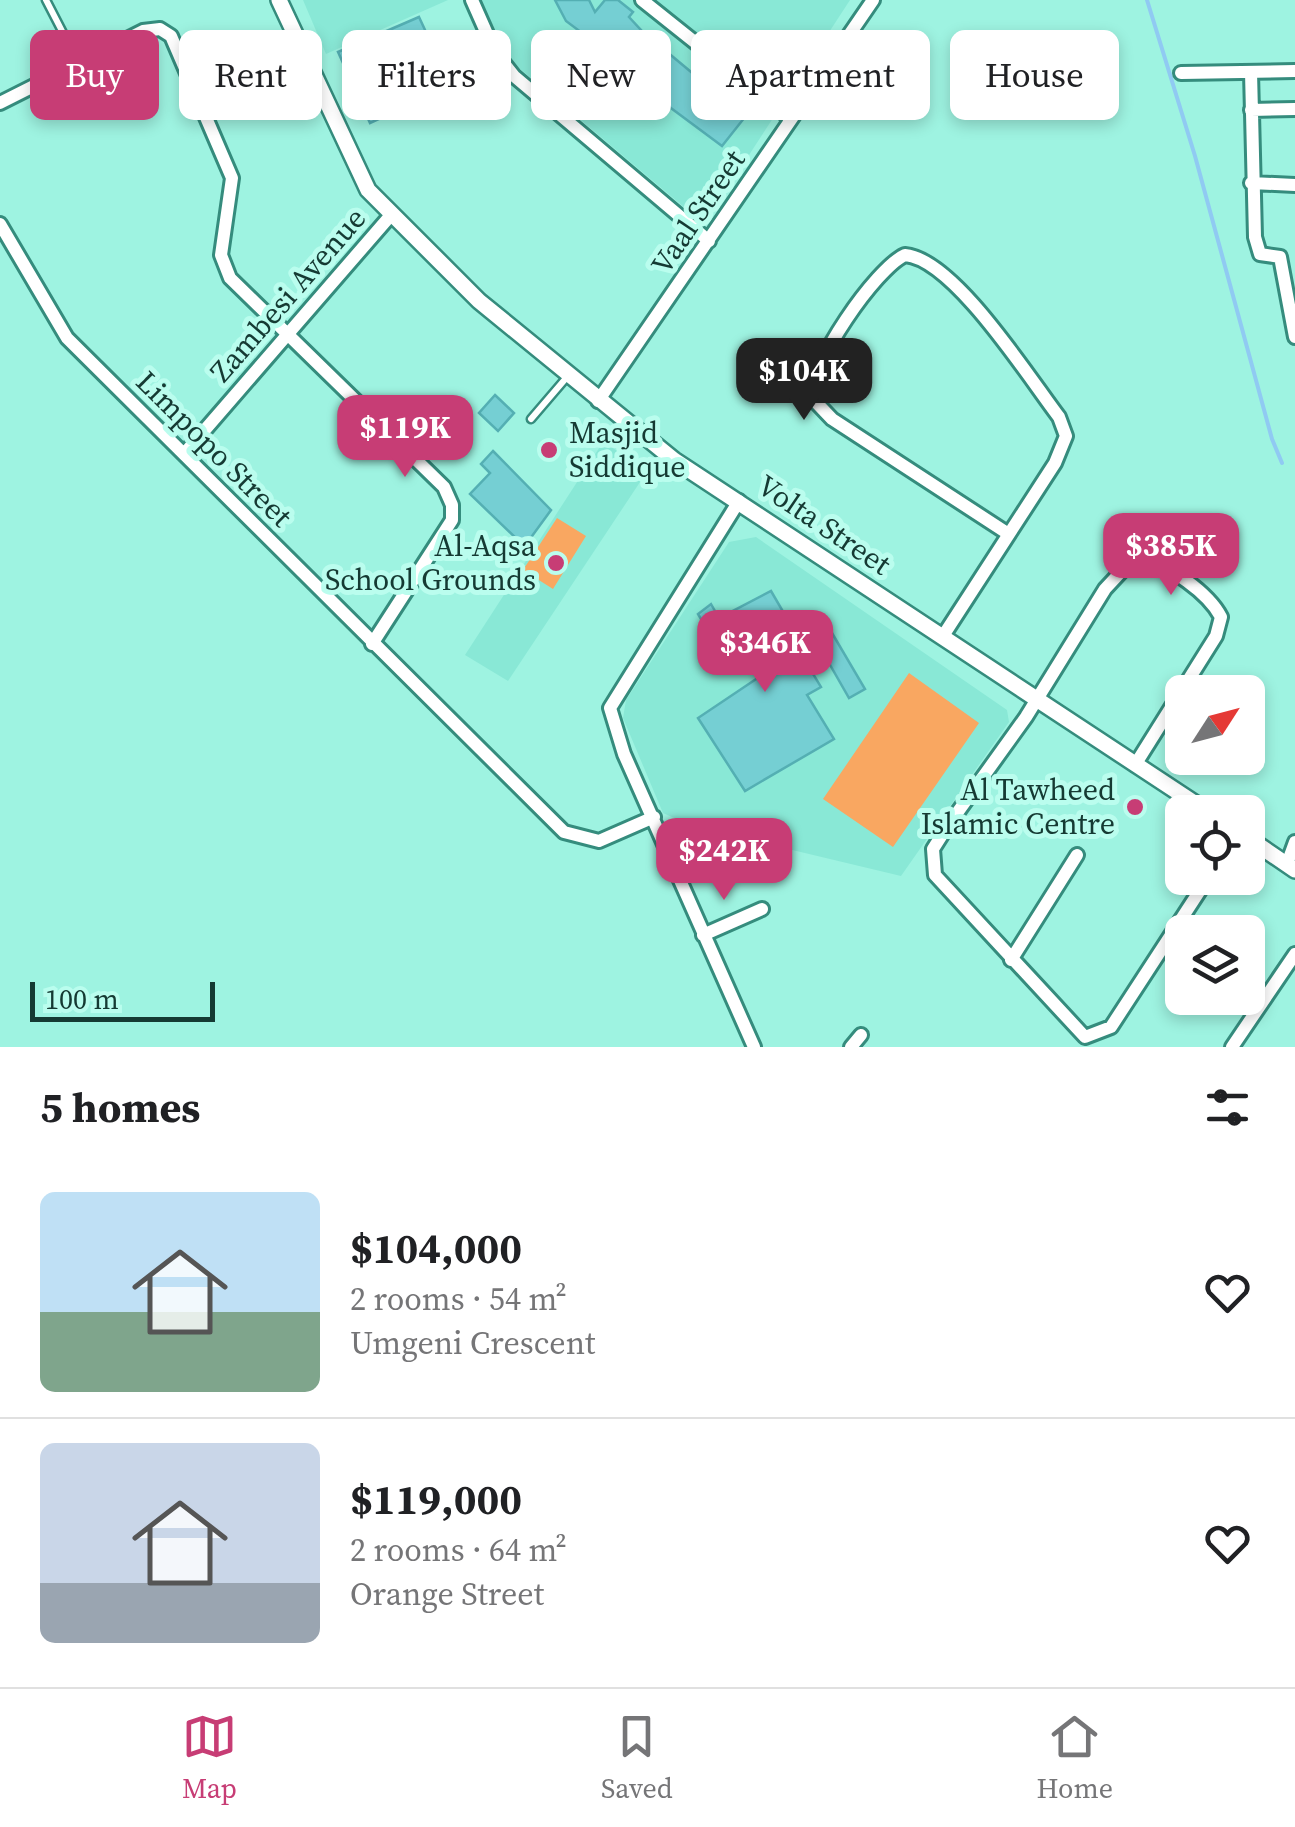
<!DOCTYPE html>
<html lang="en">
<head>
<meta charset="utf-8">
<style>
  body { margin:0; font-family:"Source Serif 4",serif; background:#f6f6f6; color:#202124; height:100vh; display:flex; flex-direction:column; font-size:38px; white-space:nowrap }
  * { box-sizing:border-box; margin:0 }
  p { font-size:32px; color:#757577 }
  .icon { flex:none; width:55px; height:55px; fill:none; stroke:currentColor; stroke-width:2; stroke-linecap:round; stroke-linejoin:round }
  .map { position:relative; height:1047px; overflow:hidden }
  .sheet { display:flex; flex-direction:column; background:#fff; flex:1 }
  .sheet>* { flex:none }
  .banner { position:absolute; left:30px; top:30px; width:1235px; height:90px; display:flex; gap:20px }
  .needle { width:65px; rotate:54deg }
  .tools { position:absolute; left:1165px; top:675px; display:grid; gap:20px }
  .tools a { display:grid; place-items:center; width:100px; height:100px; border-radius:15px; background:#fff; box-shadow:0 5px 15px #0003; font-size:50px }
  .scale { position:absolute; left:30px; bottom:25px; width:185px; box-sizing:border-box; padding-left:10px; border:5px solid #153a33; border-top:0; font-size:28px; line-height:35px; white-space:nowrap; color:#153a33; -webkit-text-stroke:8px #bafdee; paint-order:stroke }
  .price { position:absolute; translate:-50% -85px; padding:0 22px; border-radius:20px; background:#c73d75; color:#fff; font-size:32px; line-height:65px; filter:drop-shadow(0 2px 5px #0008) }
  .price::after { content:''; position:absolute; left:50%; top:60px; width:30px; height:22px; margin-left:-15px; background:inherit; clip-path:polygon(0 0,100% 0,50% 100%) }
  .price.current { background:#222; color:#fff }
  ul { padding:0; list-style:none }
  li { display:flex; align-items:center; gap:30px; height:250px; padding:0 40px }
  li+li { border-top:2px solid #e0e0e0 }
  li span { display:grid; place-items:center; flex:none; width:280px; height:200px; border-radius:15px; color:#555 }
  li>.icon { margin-inline-start:auto }
  span .icon { width:120px; height:120px; fill:#fffc; stroke-width:1 }
  li b { font-size:42px }
  h2 { display:flex; justify-content:space-between; align-items:center; height:120px; padding:0 40px; font-size:42px }
  .tag { padding:0 35px; border-radius:15px; background:#fff; box-shadow:0 5px 15px #0003; font-size:35px; line-height:90px }
  .tag.current { background:#c73d75; color:#fff }
  .tabs { display:flex; justify-content:space-around; align-items:center; height:140px; border-top:2px solid #e0e0e0; background:#fff; font-size:28px; color:#757577 }
  .tabs a { display:grid; justify-items:center; gap:5px }
  .tabs .current { color:#c73d75 }
  .map>svg:first-child { display:block }
  .built { fill:#89e8d6 }
  .green { fill:#f9a761 }
  .lines { fill:none; stroke-linecap:round; stroke-linejoin:round }
  .stream { stroke:#90caf2; stroke-width:4 }
  .building { fill:#75cfd3; stroke:#54afb3; stroke-width:2.5 }
  .service-casing { stroke:#358c7d; stroke-width:11 }
  .minor-casing { stroke:#358c7d; stroke-width:18 }
  .tertiary-casing { stroke:#358c7d; stroke-width:20 }
  .service { stroke:#fff; stroke-width:6 }
  .minor { stroke:#fff; stroke-width:12 }
  .tertiary { stroke:#fff; stroke-width:15 }
  .poi-dot { fill:#c73d75; stroke:#bafdee; stroke-width:4 }
  .labels { text-anchor:middle; stroke-width:10; stroke-linejoin:round; paint-order:stroke }
  .street-label { font-size:30px; fill:#153a33; stroke:#bafdee }
  .poi-label { font-size:30px; fill:#153a33; stroke:#bafdee; text-anchor:end }
</style>
</head>
<body>
<div class="map">
<svg width="1295" height="1047" viewBox="0 0 1295 1047">
  <rect width="100%" height="100%" fill="#9ef3e1"/>
  <path class="built" d="M303 0H448L326 54Z
    M478 0H850L704 224 507 58Z
    M603 442 648 470 508 681 465 655Z
    M756 537 1007 710 1009 722 901 876 692 826 663 813 623 718 626 700 729 542Z"/>
  <path class="green" d="M557 518 586 536 553 589 523 570Z
    M909 673 979 723 893 847 823 799Z"/>
  <g class="lines">
    <path class="stream" d="M1147 0 1195 156 1272 439 1282 463"/>
  </g>
  <path class="building" d="M555 0H589L595 12 605 0H618L633 12 629 17 642 31 745 117 722 146 605 59 610 54 566 21Z
    M419 17 451 86 370 123 338 52Z
    M495 395 514 413 498 431 479 413Z
    M493 451 551 510 527 543 520 542 470 494 490 473 481 464Z
    M771 591 806 651 801 654 821 687 807 695 834 739 745 791 698 718 765 673 744 638 720 651 698 614 711 604 719 618Z
    M832 633 865 689 849 698 817 642Z"/>
  <g class="lines">
    <g class="service-casing">
      <path id="service" d="M46 0 79 64
        M531 419 567 377"/>
    </g>
    <g class="minor-casing">
      <path id="minor" d="M472 0 495 52 514 76 709 241
        M642 0 791 119
        M1251 72 1255 237 1260 254 1280 257 1295 337
        M1181 73 1295 71
        M0 103 143 31 160 29 171 36 232 178 221 255 230 278 444 487 452 505V520L372 644
        M1251 110 1295 109
        M1251 183 1295 185
        M0 224 67 338 564 832 599 841 654 817
        M598 401 873 0
        M184 454 391 215
        M739 501 610 708 624 754 754 1047
        M943 636 1055 463 1066 436 1059 417C1029 378 954 259 905 255 876 268 808 366 812 398L832 419 1007 533
        M1135 765 1216 636 1221 617C1208 592 1169 566 1143 558L1132 560 1105 589 1026 717 947 827 933 849 935 875 1085 1037 1111 1027 1208 878
        M1287 864 1295 842
        M703 935 762 909
        M1011 960 1077 855
        M851 1047 861 1035
        M1232 1047 1295 954"/>
    </g>
    <g class="tertiary-casing">
      <path id="tertiary" d="M279 0 368 190 479 301 674 460 1208 812
        M1248 838 1295 870"/>
    </g>
    <use href="#service" class="service"/>
    <use href="#minor" class="minor"/>
    <use href="#tertiary" class="tertiary"/>
  </g>
  <g class="poi-dot">
    <circle cx="549" cy="450" r="10"/>
    <circle cx="556" cy="563" r="10"/>
    <circle cx="1135" cy="807" r="10"/>
  </g>
  <g class="labels">
    <g class="street-label">
      <text transform="translate(698 212) rotate(-56)" y="10">Vaal Street</text>
      <text transform="translate(288 295) rotate(-49)" y="10">Zambesi Avenue</text>
      <text transform="translate(214 449) rotate(45)" y="10">Limpopo Street</text>
      <text transform="translate(824 525) rotate(34)" y="10">Volta Street</text>
    </g>
    <g class="poi-label">
      <text x="569" y="443" text-anchor="start">Masjid<tspan x="569" dy="34">Siddique</tspan></text>
      <text x="536" y="556">Al-Aqsa<tspan x="536" dy="34">School Grounds</tspan></text>
      <text x="1115" y="800">Al Tawheed<tspan x="1115" dy="34">Islamic Centre</tspan></text>
    </g>
  </g>
</svg>
<div class="tools">
<a><svg class="needle" viewBox="-14 -14 28 28"><path d="M0-13l5 13h-10z" fill="#e53935"/><path d="M0 13l5-13h-10z" fill="#757577"/></svg></a>
<a><svg class="icon" aria-label="locate" viewBox="0 0 24 24"><circle cx="12" cy="12" r="6"/><path d="M12 2v4M12 18v4M2 12h4M18 12h4"/></svg></a>
<a><svg class="icon" aria-label="layers" viewBox="0 0 24 24"><path d="M12 4l9 5-9 5-9-5zM3 14l9 5 9-5"/></svg></a>
</div>
<div class="scale">100 m</div>
<b class="price current" style="left:804px;top:423px">$104K</b>
<b class="price" style="left:405px;top:480px">$119K</b>
<b class="price" style="left:1171px;top:598px">$385K</b>
<b class="price" style="left:765px;top:695px">$346K</b>
<b class="price" style="left:724px;top:903px">$242K</b>
<div class="banner">
<a class="tag current">Buy</a>
<a class="tag">Rent</a>
<a class="tag">Filters</a>
<a class="tag">New</a>
<a class="tag">Apartment</a>
<a class="tag">House</a>
</div>
</div>
<section class="sheet">
<h2>5 homes<svg class="icon" aria-label="filters" viewBox="0 0 24 24"><path d="M4 7h16M4 17h16"/><circle cx="9" cy="7" r="2"/><circle cx="15" cy="17" r="2"/></svg></h2>
<ul>
<li><span style="background:linear-gradient(#bfe0f5 60%,#7fa58c 0)"><svg class="icon" aria-label="home" viewBox="0 0 24 24"><path d="M3 11l9-7 9 7M6 9v11h12V9"/></svg></span><div><b>$104,000</b><p>2 rooms · 54 m²</p><p>Umgeni Crescent</p></div><svg class="icon" aria-label="heart" viewBox="0 0 24 24"><path d="M12 20l-8-8c-3-5 5-10 8-4 3-6 11-1 8 4z"/></svg></li>
<li><span style="background:linear-gradient(#c9d6e8 70%,#9aa5b1 0)"><svg class="icon" aria-label="home" viewBox="0 0 24 24"><path d="M3 11l9-7 9 7M6 9v11h12V9"/></svg></span><div><b>$119,000</b><p>2 rooms · 64 m²</p><p>Orange Street</p></div><svg class="icon" aria-label="heart" viewBox="0 0 24 24"><path d="M12 20l-8-8c-3-5 5-10 8-4 3-6 11-1 8 4z"/></svg></li>
</ul>
</section>
<nav class="tabs">
<a class="current"><svg class="icon" aria-label="map" viewBox="0 0 24 24"><path d="M3 6l6-2 6 2 6-2v14l-6 2-6-2-6 2zM9 4v14M15 6v14"/></svg>Map</a>
<a><svg class="icon" aria-label="saved" viewBox="0 0 24 24"><path d="M7 4h10v16l-5-4-5 4z"/></svg>Saved</a>
<a><svg class="icon" aria-label="home" viewBox="0 0 24 24"><path d="M3 11l9-7 9 7M6 9v11h12V9"/></svg>Home</a>
</nav>
</body>
</html>
